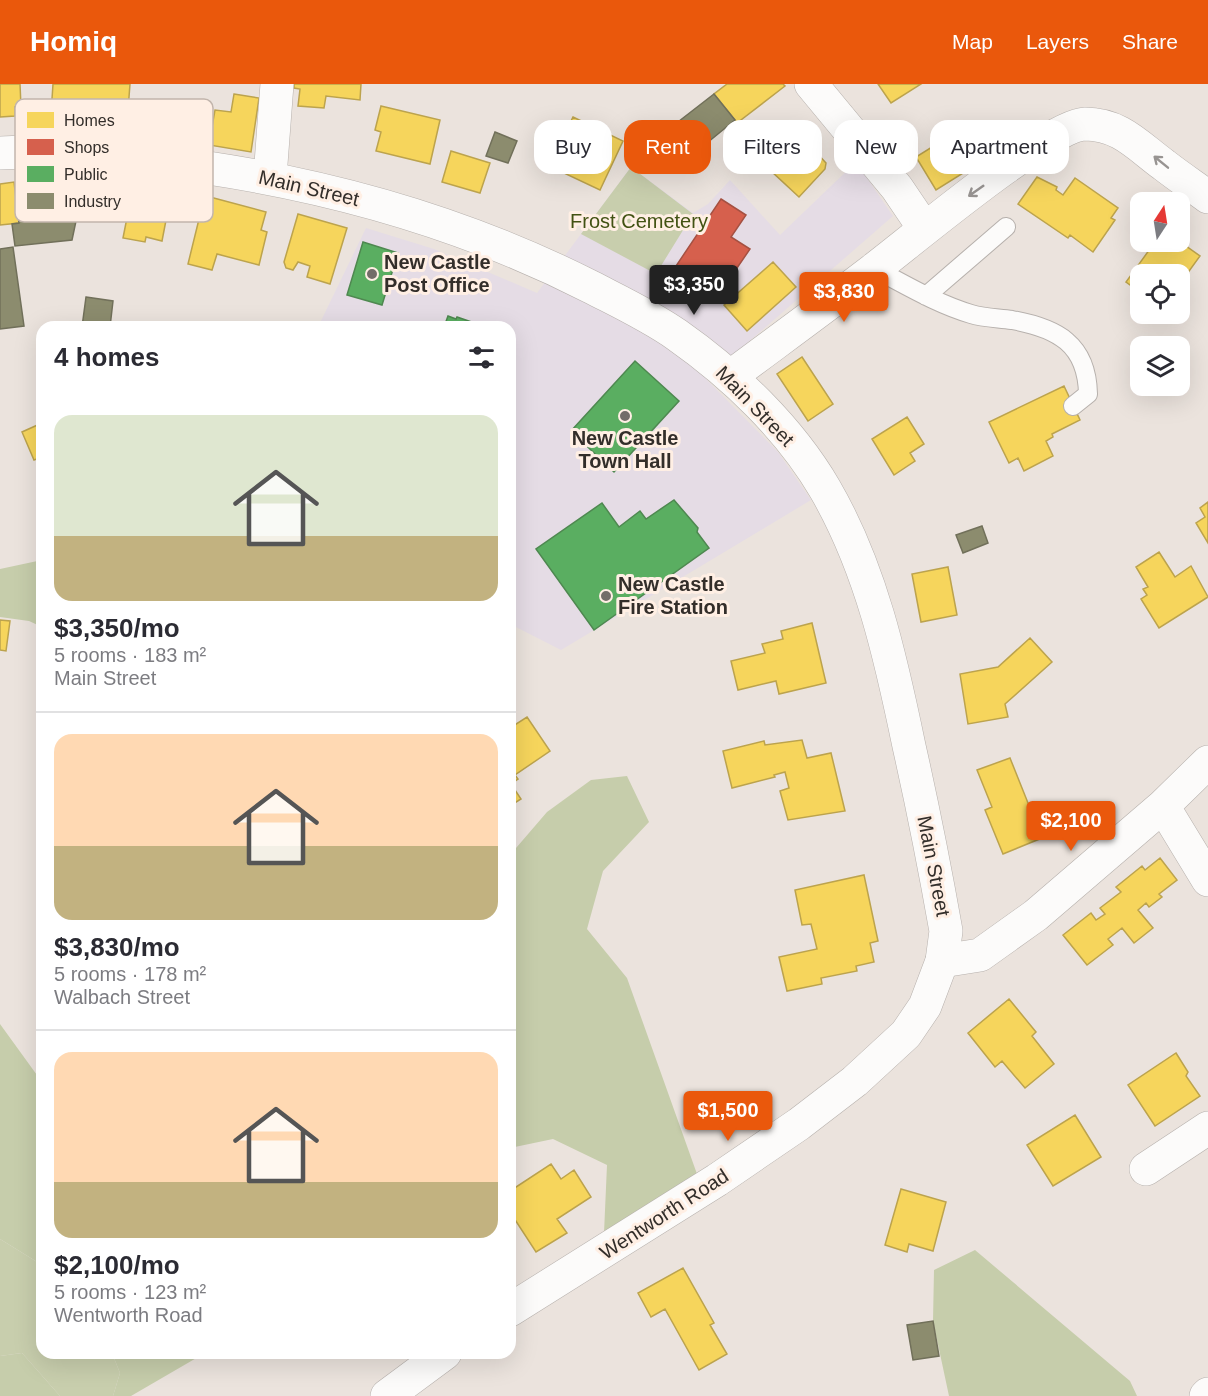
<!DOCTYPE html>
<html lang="en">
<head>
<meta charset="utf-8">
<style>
  body { margin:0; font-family:Helvetica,sans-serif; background:#f2f2f3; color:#2b2b33; height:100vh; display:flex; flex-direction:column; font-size:22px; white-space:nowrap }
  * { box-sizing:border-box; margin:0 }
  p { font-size:20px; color:#7c7c81 }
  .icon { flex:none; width:33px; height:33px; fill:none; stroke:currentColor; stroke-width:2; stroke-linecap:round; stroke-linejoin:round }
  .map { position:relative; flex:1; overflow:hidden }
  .side { position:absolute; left:36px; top:237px; width:480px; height:1038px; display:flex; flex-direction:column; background:#fff; border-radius:18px; box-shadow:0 6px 24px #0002 }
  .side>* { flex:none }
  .guide { position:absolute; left:534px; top:36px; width:570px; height:54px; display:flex; gap:12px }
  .needle { width:39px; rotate:12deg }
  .tools { position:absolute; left:1130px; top:108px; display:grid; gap:12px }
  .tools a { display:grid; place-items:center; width:60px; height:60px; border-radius:12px; background:#fff; box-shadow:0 6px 24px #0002; font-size:30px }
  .price { position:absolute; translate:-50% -51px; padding:0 14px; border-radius:6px; background:#ea580c; color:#fff; font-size:20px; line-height:39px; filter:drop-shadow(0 2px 3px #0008) }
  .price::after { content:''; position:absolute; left:50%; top:36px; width:18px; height:14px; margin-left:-9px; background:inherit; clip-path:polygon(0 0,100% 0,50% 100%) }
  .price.current { background:#222; color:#fff }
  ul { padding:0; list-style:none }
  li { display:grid; align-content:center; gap:12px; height:318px; padding:0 18px }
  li+li { border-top:2px solid #e1e1e2 }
  li span { display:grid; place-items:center; height:186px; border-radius:18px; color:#555 }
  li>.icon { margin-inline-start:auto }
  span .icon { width:108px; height:108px; fill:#fffc; stroke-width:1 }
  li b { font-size:26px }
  h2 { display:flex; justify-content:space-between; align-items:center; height:72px; padding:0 18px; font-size:26px }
  .tag { padding:0 21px; border-radius:18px; background:#fff; box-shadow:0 6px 24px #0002; font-size:21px; line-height:54px }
  .tag.current { background:#ea580c; color:#fff }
  header { display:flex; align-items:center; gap:36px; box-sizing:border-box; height:84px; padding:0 30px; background:#ea580c; color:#fff }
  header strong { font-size:28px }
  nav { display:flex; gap:33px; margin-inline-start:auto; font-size:21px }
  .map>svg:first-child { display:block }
  .commercial { fill:#e5dce5 }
  .green { fill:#c8cead }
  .forest { fill:#c6cdab }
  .homes { fill:#f6d55c; stroke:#bca34d; stroke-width:1.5 }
  .shops { fill:#d6604d; stroke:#a55142; stroke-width:1.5 }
  .public { fill:#5aae61; stroke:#4e8850; stroke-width:1.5 }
  .industry { fill:#8c8c6e; stroke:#71705a; stroke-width:1.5 }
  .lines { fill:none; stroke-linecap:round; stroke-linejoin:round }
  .lane-casing { stroke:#b6b0ac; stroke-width:20 }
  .street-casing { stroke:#b6b0ac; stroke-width:34 }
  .secondary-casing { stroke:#b6b0ac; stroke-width:34 }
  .lane { stroke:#fcfbfa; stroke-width:18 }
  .street { stroke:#fcfbfa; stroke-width:33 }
  .secondary { stroke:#fcfbfa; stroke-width:33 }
  .oneway { stroke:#989492 }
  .poi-dot { fill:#736d69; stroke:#ffefe4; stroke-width:2 }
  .labels { text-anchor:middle; stroke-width:6; stroke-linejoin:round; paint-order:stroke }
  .street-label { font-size:20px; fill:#332e2a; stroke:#ffefe4 }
  .park-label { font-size:20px; fill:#425213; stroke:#ffefe4 }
  .poi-label { font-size:20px; font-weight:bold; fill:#332e2a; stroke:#ffefe4; text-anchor:start }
  .key { fill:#ffefe4; stroke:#c2b5ac; stroke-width:1.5 }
  .key-label { font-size:16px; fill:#332e2a }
</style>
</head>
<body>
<header>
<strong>Homiq</strong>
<nav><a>Map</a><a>Layers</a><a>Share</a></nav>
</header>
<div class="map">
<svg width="1208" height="1312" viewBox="0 0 1208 1312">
  <rect width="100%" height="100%" fill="#ebe3dd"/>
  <path class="commercial" d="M856 78 893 132 706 295 778 368 811 416 561 566 510 540V243H318L366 144 434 165 537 209 631 83 693 129 708 120 730 96 780 151Z"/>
  <path class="green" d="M631 83 693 130 656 190 581 150Z
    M0 1155 42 1181V1269H112L120 1289 113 1312H60L22 1269 0 1272Z"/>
  <path class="forest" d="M42 476V543L29 537 0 533V485Z
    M627 692 649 738 603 787 587 845 627 894 697 1090 604 1149 607 1081 553 1055 510 1064V771L547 728 591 696Z
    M0 940 42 998V1181L0 1155Z
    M975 1166 1130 1297 1137 1312H949L933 1237 934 1186Z
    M22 1269 60 1312H0V1272Z
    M112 1269H205L131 1312H113L120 1289Z"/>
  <path class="homes" d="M0 0H20L21 23H15V32L0 33Z
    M53 0H130L128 26 103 24 102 33 51 30Z
    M294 0H361L360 16 326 12 324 24 298 22 300 5 294 4Z
    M727 0H783L785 2 737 39 714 10Z
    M878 0H921L891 19Z
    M234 10 259 14 251 68 197 59 200 41 212 43 215 26 231 28Z
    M381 22 440 36 430 80 376 67 381 48 375 46Z
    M573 33 623 57 600 106 549 82Z
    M793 43 826 79 825 85 799 113 757 74 774 56 777 60Z
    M956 48 976 81 936 106 916 73Z
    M451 67 490 79 480 109 442 98Z
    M1037 93 1057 103 1056 106 1063 111 1075 94 1118 124 1111 134 1115 136 1093 168 1070 151 1068 154 1018 120Z
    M14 98 19 139 0 141V100Z
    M134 98 172 105 162 157 146 153 145 158 123 154Z
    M210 113 266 128 261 146 267 148 259 181 217 170 212 186 188 180 201 127 206 128Z
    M298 130 347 144 330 200 307 193 310 182 298 178 293 186 286 184 284 178Z
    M1179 157 1200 172 1179 201V190H1140V208L1126 198 1155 158Z
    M773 178 796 203 747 247 724 221Z
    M802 273 833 320 808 337 777 290Z
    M1064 302 1080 336 1052 350 1053 353 1046 357 1053 372 1024 387 1018 374 1009 379 989 338Z
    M907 333 924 360 910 369 915 377 894 391 872 355Z
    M42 339V373L34 376 22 348Z
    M1208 418V459L1196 439 1205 433 1200 424Z
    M1159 468 1175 493 1191 482 1208 513 1159 544 1141 515 1147 511 1143 505 1148 503 1136 483Z
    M948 483 957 531 921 538 912 490Z
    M0 536 10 537 6 567 0 566Z
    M812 539 826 599 779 610 776 597 738 606 731 577 765 569 762 560 783 555 781 547Z
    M1030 554 1052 578 1005 620 1008 633 968 640 960 590 998 583Z
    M527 633 550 667 515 691 518 695 511 700 521 715 510 722V644Z
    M802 656 807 674 831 669 845 727 788 736 780 707 789 704 785 688 774 691 775 693 732 704 723 667 764 657 765 661Z
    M1010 674 1042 754 1003 770 985 726 992 723 977 686Z
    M1160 774 1177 796 1159 810 1162 813 1149 823 1146 819 1138 826 1153 844 1134 859 1122 844 1108 855 1113 861 1087 881 1063 851 1091 829 1096 836 1105 830 1100 824 1121 808 1116 803 1142 782 1145 786Z
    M864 791 878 857 870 859 874 878 856 882 857 887 821 894 822 900 787 907 779 873 817 865 811 840 802 841 795 806Z
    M1009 915 1036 948 1032 952 1054 980 1025 1004 1002 977 995 983 968 949Z
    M1176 969 1188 988 1186 992 1200 1012 1155 1042 1128 1001Z
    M1075 1031 1101 1073 1053 1102 1027 1061Z
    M551 1080 561 1095 574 1086 591 1113 557 1135 567 1149 536 1168 510 1128V1107Z
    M901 1105 946 1118 933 1167 909 1160 907 1168 885 1161Z
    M683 1184 714 1239 710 1241 727 1270 699 1286 665 1225 651 1233 638 1209Z"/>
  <path class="shops" d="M721 115 746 131 731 153 750 165 724 203 719 200 711 213 672 188Z"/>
  <path class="public" d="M363 158 398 169 382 221 347 211Z
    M448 232 456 235 457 233 486 243H444Z
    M635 277 679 317 614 388 571 347Z
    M674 416 698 444 697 448 709 464 594 546 536 465 602 419 619 443 640 427 646 435Z"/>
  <path class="industry" d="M714 10 735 36 696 68 674 41Z
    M495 48 517 57 508 79 486 72Z
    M79 108 80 118 72 156 15 162 12 140 19 139 16 114Z
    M13 163 24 242 0 245V165Z
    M86 213 113 217 110 243H82Z
    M982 442 988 459 963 469 956 451Z
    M933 1237 939 1272 913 1276 907 1241Z"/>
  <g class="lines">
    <g class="lane-casing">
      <path id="lane" d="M875 185C906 201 937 220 971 230 984 234 998 234 1012 236 1057 244 1087 260 1088 310L1073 322
        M926 212 1006 143"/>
    </g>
    <g class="street-casing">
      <path id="street" d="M811 0 897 104 924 144
        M270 93 277 0
        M731 292C778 257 826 222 873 186 909 159 1048 41 1085 40 1120 40 1138 62 1164 81 1178 92 1193 102 1208 113
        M1163 722 1208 796
        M942 877 980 871 1036 831 1163 722 1208 678
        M1146 1085 1208 1044
        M1206 1312 1208 1310"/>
    </g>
    <g class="secondary-casing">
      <path id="secondary" d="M0 69C70 65 139 73 208 84 341 104 471 142 591 203 620 218 650 232 677 251 734 291 790 345 825 405 871 484 891 575 909 662 923 724 935 785 946 847L942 877 925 922 906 950 855 997 799 1040 717 1096 510 1226
        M387 1312 445 1269"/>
    </g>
    <use href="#lane" class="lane"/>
    <use href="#street" class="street"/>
    <use href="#secondary" class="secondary"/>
  </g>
  <defs><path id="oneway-shaft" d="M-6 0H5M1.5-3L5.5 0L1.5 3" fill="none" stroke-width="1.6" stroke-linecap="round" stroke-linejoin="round" transform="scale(1.5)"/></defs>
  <g class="oneway">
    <use href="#oneway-shaft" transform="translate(1161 78) rotate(-141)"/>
    <use href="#oneway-shaft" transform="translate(976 107) rotate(145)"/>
  </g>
  <g class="poi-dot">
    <circle cx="372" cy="190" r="6"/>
    <circle cx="625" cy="332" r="6"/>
    <circle cx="606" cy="512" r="6"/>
  </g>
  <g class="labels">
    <g class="street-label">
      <text transform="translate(309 104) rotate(13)" y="7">Main Street</text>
      <text transform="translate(755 322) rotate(46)" y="7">Main Street</text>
      <text transform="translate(934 782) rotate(79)" y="7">Main Street</text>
      <text transform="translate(664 1130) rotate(-33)" y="7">Wentworth Road</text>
    </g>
    <g class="park-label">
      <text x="639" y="144">Frost Cemetery</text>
    </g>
    <g class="poi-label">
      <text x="384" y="185">New Castle<tspan x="384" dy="23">Post Office</tspan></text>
      <text x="625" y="361" text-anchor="middle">New Castle<tspan x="625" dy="23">Town Hall</tspan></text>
      <text x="618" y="507">New Castle<tspan x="618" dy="23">Fire Station</tspan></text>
    </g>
  </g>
  <rect x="15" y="15" width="198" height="123" rx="9" class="key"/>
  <rect x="27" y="28" width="27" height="16" fill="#f6d55c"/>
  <rect x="27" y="55" width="27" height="16" fill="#d6604d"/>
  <rect x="27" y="82" width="27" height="16" fill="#5aae61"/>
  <rect x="27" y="109" width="27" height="16" fill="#8c8c6e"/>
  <g class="key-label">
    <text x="64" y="42">Homes</text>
    <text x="64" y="69">Shops</text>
    <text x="64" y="96">Public</text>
    <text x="64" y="123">Industry</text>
  </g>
</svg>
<div class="tools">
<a><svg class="needle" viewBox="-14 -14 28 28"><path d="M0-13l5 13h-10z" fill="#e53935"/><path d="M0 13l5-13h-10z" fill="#7c7c81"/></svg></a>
<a><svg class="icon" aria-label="locate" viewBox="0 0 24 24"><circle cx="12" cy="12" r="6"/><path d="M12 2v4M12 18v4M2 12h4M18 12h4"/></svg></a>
<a><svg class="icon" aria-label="layers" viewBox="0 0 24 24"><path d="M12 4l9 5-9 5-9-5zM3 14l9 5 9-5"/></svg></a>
</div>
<b class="price current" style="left:694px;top:232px">$3,350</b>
<b class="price" style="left:844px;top:239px">$3,830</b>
<b class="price" style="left:1071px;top:768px">$2,100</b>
<b class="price" style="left:728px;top:1058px">$1,500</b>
<div class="guide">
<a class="tag">Buy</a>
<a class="tag current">Rent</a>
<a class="tag">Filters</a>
<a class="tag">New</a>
<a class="tag">Apartment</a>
</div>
<section class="side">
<h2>4 homes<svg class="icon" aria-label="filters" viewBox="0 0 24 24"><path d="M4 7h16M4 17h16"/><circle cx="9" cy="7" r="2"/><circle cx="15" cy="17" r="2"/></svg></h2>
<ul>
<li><span style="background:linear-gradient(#dfe7d0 65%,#c2b280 0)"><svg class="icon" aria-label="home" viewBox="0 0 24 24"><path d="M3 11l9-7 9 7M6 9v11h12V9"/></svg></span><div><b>$3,350/mo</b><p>5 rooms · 183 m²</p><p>Main Street</p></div></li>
<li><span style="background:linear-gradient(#ffd9b3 60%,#c2b280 0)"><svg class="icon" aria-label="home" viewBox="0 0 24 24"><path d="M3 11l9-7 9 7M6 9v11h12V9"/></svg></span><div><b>$3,830/mo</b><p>5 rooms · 178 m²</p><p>Walbach Street</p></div></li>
<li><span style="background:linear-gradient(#ffd9b3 70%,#c2b280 0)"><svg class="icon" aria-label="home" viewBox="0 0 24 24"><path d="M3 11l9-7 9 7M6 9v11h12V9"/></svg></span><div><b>$2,100/mo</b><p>5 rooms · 123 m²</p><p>Wentworth Road</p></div></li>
</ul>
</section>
</div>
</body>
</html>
